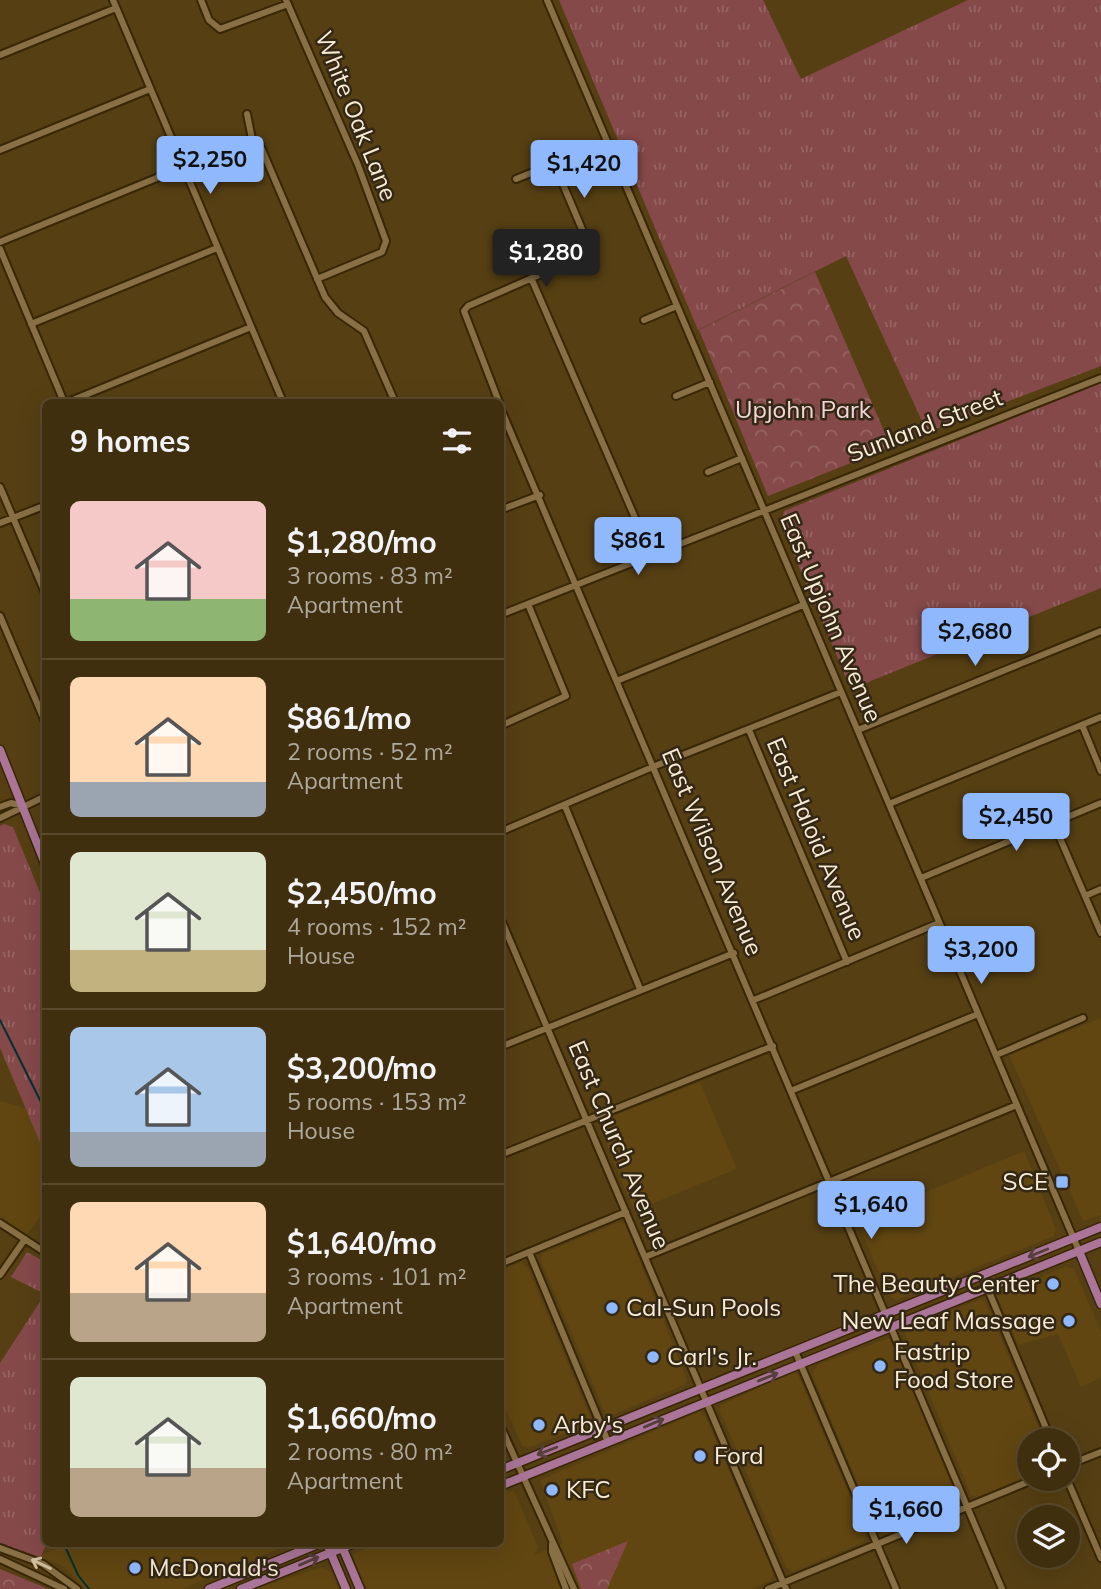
<!DOCTYPE html>
<html lang="en">
<head>
<meta charset="utf-8">
<style>
  body { margin:0; font-family:Mulish,sans-serif; background:#473717; color:#f1f3f6; height:100vh; display:flex; flex-direction:column; font-size:26px; white-space:nowrap }
  * { box-sizing:border-box; margin:0 }
  p { font-size:23px; color:#aea99e }
  .icon { flex:none; width:38px; height:38px; fill:none; stroke:currentColor; stroke-width:2; stroke-linecap:round; stroke-linejoin:round }
  .map { position:relative; flex:1; overflow:hidden }
  .side { position:absolute; left:42px; top:399px; width:462px; height:1148px; display:flex; flex-direction:column; background:#402f0e; border-radius:10px; box-shadow:0 7px 28px #0002,0 0 0 2px #594a2e }
  .side>* { flex:none }
  .tools { position:absolute; left:1017px; top:1428px; display:grid; gap:14px }
  .tools a { display:grid; place-items:center; width:63px; height:63px; border-radius:50%; background:#402f0e; box-shadow:0 7px 28px #0002,0 0 0 2px #594a2e; font-size:35px }
  .price { position:absolute; translate:-50% -60px; padding:0 16px; border-radius:7px; background:#8fb8fd; color:#111; font-size:23px; line-height:46px; filter:drop-shadow(0 2px 4px #0008) }
  .price::after { content:''; position:absolute; left:50%; top:42px; width:21px; height:16px; margin-left:-10px; background:inherit; clip-path:polygon(0 0,100% 0,50% 100%) }
  .price.on { background:#222; color:#fff }
  ul { padding:0; list-style:none }
  li { display:flex; align-items:center; gap:21px; height:175px; padding:0 28px }
  li+li { border-top:2px solid #594a2e }
  li span { display:grid; place-items:center; flex:none; width:196px; height:140px; border-radius:10px; color:#555 }
  li>.icon { margin-inline-start:auto }
  span .icon { width:84px; height:84px; fill:#fffc; stroke-width:1 }
  li b { font-size:30px }
  h2 { display:flex; justify-content:space-between; align-items:center; height:84px; padding:0 28px; font-size:30px }
  .map>svg:first-child { display:block }
  .built { fill:#614611 }
  .grass { fill:url(#grass-tufts) }
  .park { fill:url(#park-crowns) }
  .lines { fill:none; stroke-linecap:round; stroke-linejoin:round }
  .stream { stroke:#043032; stroke-width:2 }
  .minor-casing { stroke:#382605; stroke-width:10 }
  .major-casing { stroke:#382605; stroke-width:11 }
  .minor { stroke:#886f45; stroke-width:6 }
  .major { stroke:#aa7598; stroke-width:8 }
  .oneway { stroke:#573f3d }
  .oneway2 { stroke:#d1c0a2 }
  .poi-dot { fill:#8fb8fd; stroke:#332816; stroke-width:2.5 }
  .labels { text-anchor:middle; stroke-width:5; stroke-linejoin:round; paint-order:stroke }
  .street-label { font-size:24px; fill:#f9ebd4; stroke:#332816 }
  .park-label { font-size:24px; fill:#f0d6d5; stroke:#332816 }
  .poi-label { font-size:24px; fill:#f9ebd4; stroke:#332816; text-anchor:start }
</style>
</head>
<body>
<div class="map">
<svg width="1101" height="1589" viewBox="0 0 1101 1589">
  <defs>
    <pattern id="grass-tufts" width="24" height="20" patternUnits="userSpaceOnUse" patternTransform="scale(1.75)"><rect width="24" height="20" fill="#85494a"/><path d="M3 7l-1-3M5 7V3M7 7l1-3M15 17l-1-3M17 17v-4M19 17l1-3" fill="none" stroke="#976363"/></pattern>
    <pattern id="park-crowns" width="20" height="18" patternUnits="userSpaceOnUse" patternTransform="scale(1.75)"><rect width="20" height="18" fill="#85494a"/><path d="M2 6a3 3 0 1 1 6 0M12 15a3 3 0 1 1 6 0" fill="none" stroke="#976363"/></pattern>
  </defs>
  <rect width="100%" height="100%" fill="#563f13"/>
  <path class="built" d="M1101 1018V1215L1083 1221 1009 1055Z
    M700 1082 737 1169 634 1211 600 1128 605 1119Z
    M0 1101 34 1111 46 1142 45 1210 25 1237 0 1219Z
    M1024 1151 1056 1229 1054 1236 896 1300 888 1295 857 1221Z
    M619 1222 625 1224 687 1380 684 1385 610 1416 606 1415 541 1261 542 1254Z
    M521 1262 528 1268 591 1419 589 1424 528 1448 522 1446 500 1396 501 1270Z
    M1066 1266 1074 1269 1101 1331V1378L1081 1387 1058 1334 1018 1345 997 1296Z
    M979 1300 985 1301 1044 1440H1029V1476L979 1497 971 1495 904 1333 907 1328Z
    M891 1337 957 1498 954 1505 885 1534 878 1532 812 1374 817 1365Z
    M794 1372 798 1375 866 1534 863 1542 793 1572 786 1567 719 1409 721 1405Z
    M699 1412 705 1416 774 1574 770 1581 750 1589H367L353 1557 355 1553 378 1544H500L501 1494 507 1491H514L538 1547 534 1555 563 1543 540 1480Z
    M68 1544H291L182 1589H85L63 1566 39 1556Z
    M322 1567 331 1572 339 1589H255Z"/>
  <path class="grass" d="M559 0H763L801 79 968 0H1101V366L927 432 846 256 698 330Z
    M1101 383V588L851 689 781 525 784 511Z
    M4 824 13 827 45 905 46 1086 39 1089 45 1104V1154L0 1048V826Z
    M27 1252 45 1262V1294L11 1277Z
    M45 1294 46 1544 40 1559 0 1543V1363Z"/>
  <path class="park" d="M815 272 891 447 768 496 699 330Z
    M628 1541 607 1589H581L572 1564Z
    M0 1569 48 1589H0Z"/>
  <g class="lines">
    <path class="stream" d="M0 1020 46 1112
      M64 1544 78 1575 89 1589"/>
    <g class="minor-casing">
      <path id="minor" d="M113 0 283 402
        M201 0 209 20 220 29 288 4
        M286 0 358 165 386 241 382 252 317 279
        M547 0 1079 1251
        M0 55 116 8
        M247 114 252 139 260 145 325 297 338 313 364 331 395 402
        M0 150 150 89
        M516 179 608 142
        M0 242 252 139
        M0 249 64 402
        M532 280 652 557
        M644 320 677 306
        M31 324 217 248
        M676 396 710 382
        M68 402 251 327
        M499 402 464 311 468 306 585 255 587 241 554 163
        M500 407 1002 1589
        M708 472 742 458
        M0 487 46 595
        M500 510 540 495
        M0 523 46 505
        M500 615 1101 378
        M0 616 46 724
        M619 680 803 605
        M1082 725 1101 771
        M500 726 566 696 528 604
        M749 730 847 962
        M858 730 1101 631
        M889 804 1101 717
        M565 806 640 989
        M0 807 11 803 23 806
        M0 818 46 796
        M1053 822 1101 933
        M500 832 655 766 841 692
        M921 878 1101 803
        M1085 896 1101 889
        M500 917 786 1589
        M754 1000 939 923
        M500 1047 734 953
        M996 1055 1083 1018
        M793 1090 978 1014
        M500 1155 773 1046
        M0 1223 46 1253
        M529 1252 608 1442
        M645 1257 1017 1105
        M500 1264 626 1212
        M0 1275 25 1239
        M982 1275 1051 1440
        M795 1351 896 1589
        M500 1425 574 1589
        M1068 1465 1101 1452
        M1067 1479 1101 1558
        M552 1544V1552L566 1589
        M0 1548 43 1564 77 1589
        M0 1559 64 1589
        M768 1589 1035 1479"/>
    </g>
    <g class="major-casing">
      <path id="major" d="M0 750 46 866
        M1079 1251 1101 1304
        M500 1470 1101 1227
        M500 1486 1101 1242
        M327 1544 346 1589
        M341 1544 360 1589
        M209 1589 318 1544
        M241 1589 352 1544"/>
    </g>
    <use href="#minor" class="minor"/>
    <use href="#major" class="major"/>
  </g>
  <defs><path id="oneway-shaft" d="M-6 0H5M1.5-3L5.5 0L1.5 3" fill="none" stroke-width="1.6" stroke-linecap="round" stroke-linejoin="round" transform="scale(1.75)"/></defs>
  <g class="oneway">
    <use href="#oneway-shaft" transform="translate(1038 1253) rotate(158)"/>
    <use href="#oneway-shaft" transform="translate(768 1377) rotate(-22)"/>
    <use href="#oneway-shaft" transform="translate(654 1423) rotate(-23)"/>
    <use href="#oneway-shaft" transform="translate(547 1451) rotate(159)"/>
    <use href="#oneway-shaft" transform="translate(309 1561) rotate(-23)"/>
  </g>
  <use class="oneway2" href="#oneway-shaft" transform="translate(41 1564) rotate(-155)"/>
  <g class="poi-dot">
    <rect x="1055" y="1175" width="14" height="14" rx="3.5"/>
    <circle cx="1053" cy="1284" r="7"/>
    <circle cx="612" cy="1308" r="7"/>
    <circle cx="1069" cy="1321" r="7"/>
    <circle cx="653" cy="1357" r="7"/>
    <circle cx="880" cy="1366" r="7"/>
    <circle cx="539" cy="1425" r="7"/>
    <circle cx="700" cy="1456" r="7"/>
    <circle cx="552" cy="1490" r="7"/>
    <circle cx="135" cy="1568" r="7"/>
  </g>
  <g class="labels">
    <g class="street-label">
      <text transform="translate(356 116) rotate(68)" y="8">White Oak Lane</text>
      <text transform="translate(925 426) rotate(-21)" y="8">Sunland Street</text>
      <text transform="translate(831 618) rotate(67)" y="8">East Upjohn Avenue</text>
      <text transform="translate(816 839) rotate(67)" y="8">East Haloid Avenue</text>
      <text transform="translate(712 852) rotate(67)" y="8">East Wilson Avenue</text>
      <text transform="translate(619 1145) rotate(67)" y="8">East Church Avenue</text>
    </g>
    <g class="park-label">
      <text x="803" y="418">Upjohn Park</text>
    </g>
    <g class="poi-label">
      <text x="1048" y="1190" text-anchor="end">SCE</text>
      <text x="1039" y="1292" text-anchor="end">The Beauty Center</text>
      <text x="626" y="1316">Cal-Sun Pools</text>
      <text x="1055" y="1329" text-anchor="end">New Leaf Massage</text>
      <text x="894" y="1360">Fastrip<tspan x="894" dy="28">Food Store</tspan></text>
      <text x="667" y="1365">Carl's Jr.</text>
      <text x="553" y="1433">Arby's</text>
      <text x="714" y="1464">Ford</text>
      <text x="566" y="1498">KFC</text>
      <text x="149" y="1576">McDonald's</text>
    </g>
  </g>
</svg>
<div class="tools">
<a><svg class="icon" aria-label="locate" viewBox="0 0 24 24"><circle cx="12" cy="12" r="6"/><path d="M12 2v4M12 18v4M2 12h4M18 12h4"/></svg></a>
<a><svg class="icon" aria-label="layers" viewBox="0 0 24 24"><path d="M12 4l9 5-9 5-9-5zM3 14l9 5 9-5"/></svg></a>
</div>
<b class="price" style="left:210px;top:196px">$2,250</b>
<b class="price" style="left:584px;top:200px">$1,420</b>
<b class="price on" style="left:546px;top:289px">$1,280</b>
<b class="price" style="left:638px;top:577px">$861</b>
<b class="price" style="left:975px;top:668px">$2,680</b>
<b class="price" style="left:1016px;top:853px">$2,450</b>
<b class="price" style="left:981px;top:986px">$3,200</b>
<b class="price" style="left:871px;top:1241px">$1,640</b>
<b class="price" style="left:906px;top:1546px">$1,660</b>
<section class="side">
<h2>9 homes<svg class="icon" aria-label="filters" viewBox="0 0 24 24"><path d="M4 7h16M4 17h16"/><circle cx="9" cy="7" r="2"/><circle cx="15" cy="17" r="2"/></svg></h2>
<ul>
<li><span style="background:linear-gradient(#f6c9c9 70%,#8fb573 0)"><svg class="icon" aria-label="home" viewBox="0 0 24 24"><path d="M3 11l9-7 9 7M6 9v11h12V9"/></svg></span><div><b>$1,280/mo</b><p>3 rooms · 83 m²</p><p>Apartment</p></div></li>
<li><span style="background:linear-gradient(#ffd9b3 75%,#9aa5b1 0)"><svg class="icon" aria-label="home" viewBox="0 0 24 24"><path d="M3 11l9-7 9 7M6 9v11h12V9"/></svg></span><div><b>$861/mo</b><p>2 rooms · 52 m²</p><p>Apartment</p></div></li>
<li><span style="background:linear-gradient(#dfe7d0 70%,#c2b280 0)"><svg class="icon" aria-label="home" viewBox="0 0 24 24"><path d="M3 11l9-7 9 7M6 9v11h12V9"/></svg></span><div><b>$2,450/mo</b><p>4 rooms · 152 m²</p><p>House</p></div></li>
<li><span style="background:linear-gradient(#a9c7e8 75%,#9aa5b1 0)"><svg class="icon" aria-label="home" viewBox="0 0 24 24"><path d="M3 11l9-7 9 7M6 9v11h12V9"/></svg></span><div><b>$3,200/mo</b><p>5 rooms · 153 m²</p><p>House</p></div></li>
<li><span style="background:linear-gradient(#ffd9b3 65%,#b9a48a 0)"><svg class="icon" aria-label="home" viewBox="0 0 24 24"><path d="M3 11l9-7 9 7M6 9v11h12V9"/></svg></span><div><b>$1,640/mo</b><p>3 rooms · 101 m²</p><p>Apartment</p></div></li>
<li><span style="background:linear-gradient(#dfe7d0 65%,#b9a48a 0)"><svg class="icon" aria-label="home" viewBox="0 0 24 24"><path d="M3 11l9-7 9 7M6 9v11h12V9"/></svg></span><div><b>$1,660/mo</b><p>2 rooms · 80 m²</p><p>Apartment</p></div></li>
</ul>
</section>
</div>
</body>
</html>
